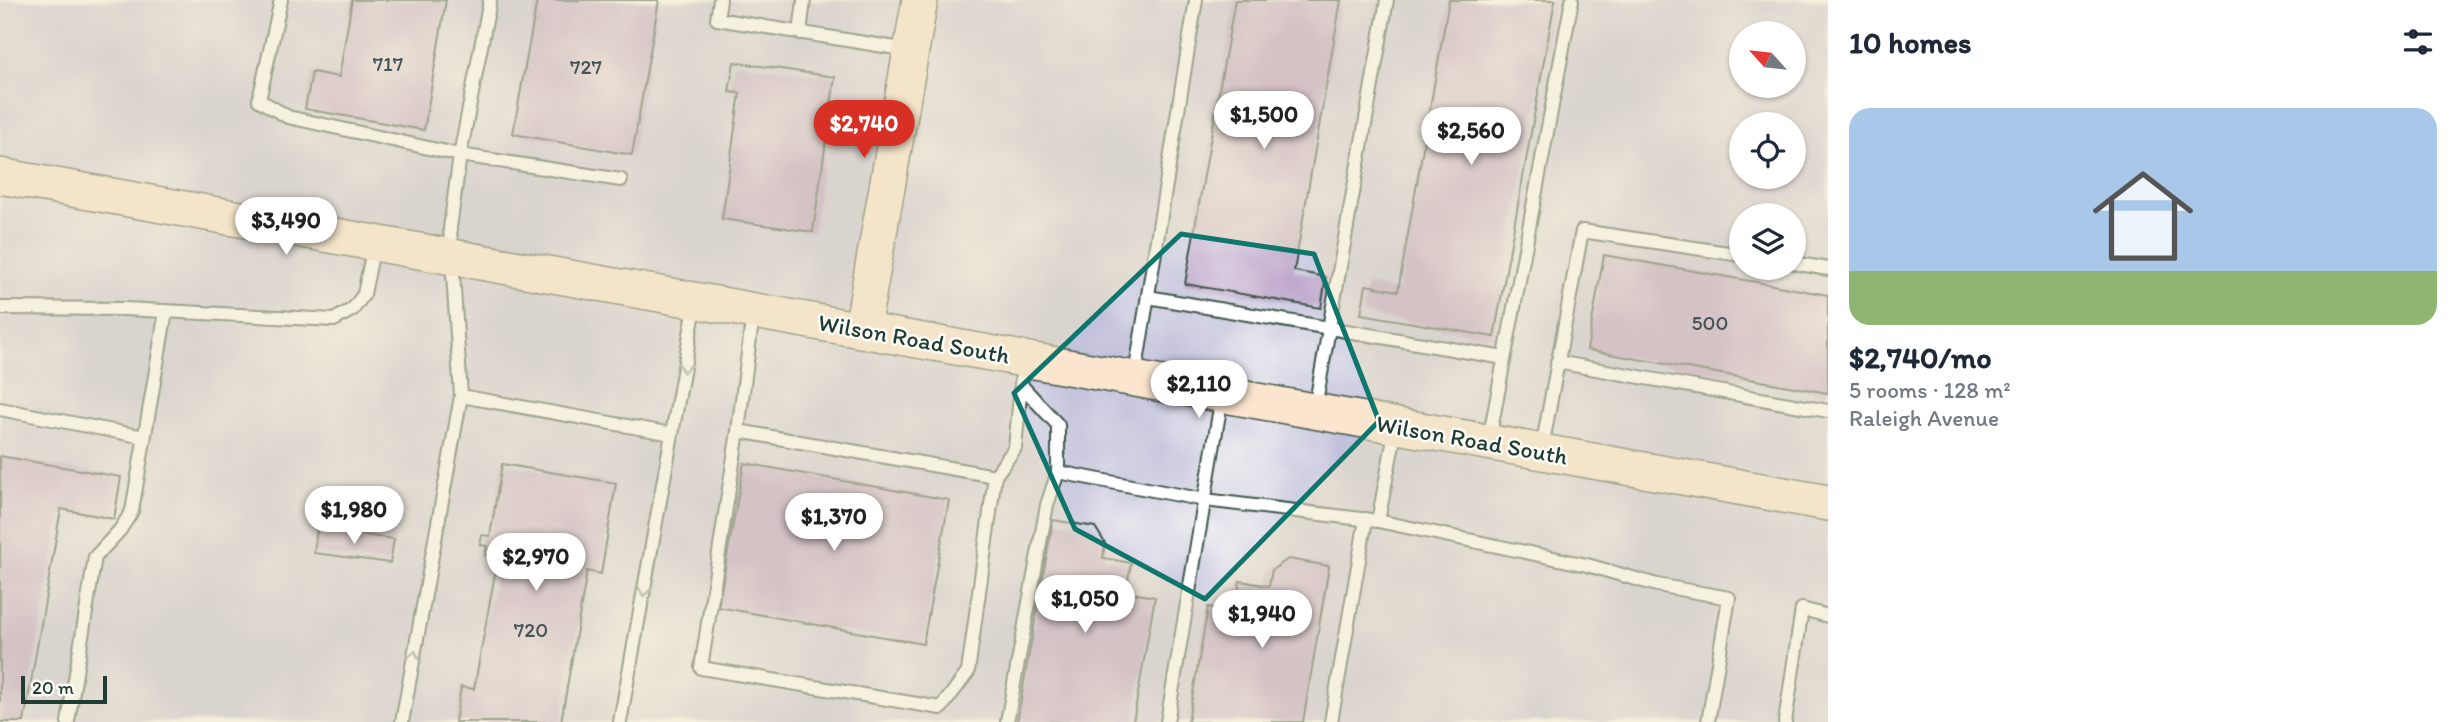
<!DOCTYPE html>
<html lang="en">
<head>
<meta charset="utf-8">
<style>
  body { margin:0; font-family:Itim,sans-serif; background:#f2f2f3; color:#1f2937; height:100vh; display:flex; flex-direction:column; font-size:26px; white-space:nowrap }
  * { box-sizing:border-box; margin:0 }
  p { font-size:23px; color:#747a83 }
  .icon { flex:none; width:38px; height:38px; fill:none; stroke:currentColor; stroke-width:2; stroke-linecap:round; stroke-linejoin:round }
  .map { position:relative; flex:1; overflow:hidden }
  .side { display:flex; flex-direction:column; background:#fff; width:630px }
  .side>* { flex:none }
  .needle { width:46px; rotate:297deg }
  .controls { position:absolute; left:1729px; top:21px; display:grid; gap:14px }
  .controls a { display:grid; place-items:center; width:77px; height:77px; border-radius:50%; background:#fff; box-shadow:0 2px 5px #0004; font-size:35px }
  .scale { position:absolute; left:21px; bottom:18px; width:86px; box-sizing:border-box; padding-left:7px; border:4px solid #1f3d34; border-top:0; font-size:19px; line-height:24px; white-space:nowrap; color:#1f3d34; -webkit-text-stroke:5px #fdfcf7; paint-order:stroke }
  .price { position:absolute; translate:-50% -60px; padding:0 16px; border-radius:24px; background:#fff; color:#222; font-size:23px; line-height:46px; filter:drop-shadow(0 2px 4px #0008) }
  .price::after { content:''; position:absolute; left:50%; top:42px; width:21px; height:16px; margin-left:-10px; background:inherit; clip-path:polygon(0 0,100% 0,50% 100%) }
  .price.selected { background:#d93025; color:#fff }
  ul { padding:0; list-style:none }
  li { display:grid; align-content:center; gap:14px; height:371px; padding:0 21px }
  li span { display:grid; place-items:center; height:217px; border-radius:21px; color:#555 }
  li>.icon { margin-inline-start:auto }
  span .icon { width:126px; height:126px; fill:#fffc; stroke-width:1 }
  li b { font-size:30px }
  h2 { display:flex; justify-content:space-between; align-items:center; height:84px; padding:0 21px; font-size:30px }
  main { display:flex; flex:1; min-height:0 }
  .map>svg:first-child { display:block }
  .industrial { fill:#c2c1dc; fill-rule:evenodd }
  .building { fill:#b49ac6 }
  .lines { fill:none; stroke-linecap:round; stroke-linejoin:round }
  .lane-casing { stroke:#3e564a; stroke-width:16 }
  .secondary-casing { stroke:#3e564a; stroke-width:38 }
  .lane { stroke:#fff; stroke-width:12 }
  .secondary { stroke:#fbe5cf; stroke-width:35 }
  .oneway { stroke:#8f9e9a }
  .marked { fill:none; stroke:#0f766e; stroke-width:5; stroke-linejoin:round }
  .labels { text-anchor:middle; stroke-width:5; stroke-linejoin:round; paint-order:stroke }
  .number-label { font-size:21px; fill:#445458 }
  .street-label { font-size:24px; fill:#1f3d34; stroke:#fdfcf7 }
</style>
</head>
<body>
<main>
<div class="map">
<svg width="1828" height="722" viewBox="0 0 1828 722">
  <rect width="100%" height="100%" fill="#fdfcf7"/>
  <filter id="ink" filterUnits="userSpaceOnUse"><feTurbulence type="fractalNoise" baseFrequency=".0143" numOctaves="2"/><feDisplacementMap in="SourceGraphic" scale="14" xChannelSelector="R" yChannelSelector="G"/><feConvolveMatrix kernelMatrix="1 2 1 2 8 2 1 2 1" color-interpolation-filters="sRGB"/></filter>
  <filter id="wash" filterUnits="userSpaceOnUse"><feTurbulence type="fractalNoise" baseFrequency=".00686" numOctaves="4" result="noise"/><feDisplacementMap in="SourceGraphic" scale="28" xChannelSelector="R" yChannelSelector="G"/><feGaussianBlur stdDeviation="1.57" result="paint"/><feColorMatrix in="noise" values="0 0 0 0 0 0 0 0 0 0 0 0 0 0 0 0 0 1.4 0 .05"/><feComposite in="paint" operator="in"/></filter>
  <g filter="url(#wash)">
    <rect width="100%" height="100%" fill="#eee4c5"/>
    <path class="industrial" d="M0 0H1828V722H0ZM1741 33H1794V86H1741ZM1741 124H1794V177H1741ZM1741 215H1794V268H1741Z"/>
    <g id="blocks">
      <path class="building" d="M352 0H446L424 130 305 109 312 72 339 77Z
        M537 0H659L632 155 513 134Z
        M1235 0H1341L1294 271 1326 277 1321 308 1185 284Z
        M1449 0H1555L1494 337 1361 314 1366 285 1398 291Z
        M734 62 835 77 813 232 722 219 740 93 729 92Z
        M1604 255 1828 295V393L1587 350Z
        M0 456 121 477 114 519 61 509 24 722H0Z
        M744 463 949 500 923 644 718 607Z
        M502 464 616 483 601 574 587 571 561 722H455L461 687 474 689 498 557 485 555 487 546 480 545 482 535 490 536Z
        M1053 520 1095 527 1105 543 1103 558 1131 563 1126 592 1155 597 1133 722H1017Z
        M317 529 394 539 390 563 314 553Z
        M1288 559 1329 566 1303 722H1188L1208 607 1235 611 1240 581 1269 586 1272 570Z"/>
    </g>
  </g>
  <g filter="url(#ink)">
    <use href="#blocks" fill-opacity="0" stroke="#3e564a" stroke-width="2"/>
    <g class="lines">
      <g class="lane-casing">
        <path id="lane" d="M281 0 259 100 288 117 460 155 621 180
          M720 0 717 19 908 50
          M800 33 804 0
          M1794 263 1828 269
          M1148 297 1504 358
          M0 308 125 309 334 320 353 309 364 294 374 245
          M753 314 738 431 995 476 1015 448 1021 385
          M1023 360 1021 385 1058 425V472L1205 500 1378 521 1396 428
          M1557 362 1828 411
          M1135 375 1196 0
          M461 396 672 434
          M1315 408 1387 0
          M0 409 144 437
          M738 431 701 668 941 708 968 672 995 476
          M1489 440 1572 0
          M1542 448 1582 231 1741 255
          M1378 521 1587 565 1657 585 1729 598 1708 722
          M68 722 95 557 120 530 132 511 166 311
          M402 722 461 396 450 228 460 155 490 0
          M620 722 696 301
          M1007 722 1047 505 1058 472
          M1167 722 1222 396
          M1331 722 1366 519
          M1785 722 1802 609 1828 616"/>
      </g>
      <g class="secondary-casing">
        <path id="secondary" d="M0 176 1828 503
          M862 329 920 0"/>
      </g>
      <use href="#lane" class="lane"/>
      <use href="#secondary" class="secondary"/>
    </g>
    <defs><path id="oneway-chevron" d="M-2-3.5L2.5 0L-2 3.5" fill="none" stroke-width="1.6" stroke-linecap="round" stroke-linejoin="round" transform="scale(1.75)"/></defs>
    <g class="oneway">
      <use href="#oneway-chevron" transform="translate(684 368) rotate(100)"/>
      <use href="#oneway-chevron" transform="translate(644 592) rotate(100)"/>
      <use href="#oneway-chevron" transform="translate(414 655) rotate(-80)"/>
    </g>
  </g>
  <path d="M0 0H1828V722H0ZM1181 234 1314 254 1379 421 1205 599 1075 529 1014 393Z" fill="#eee4c5" fill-opacity=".55" fill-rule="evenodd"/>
  <path class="marked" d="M1181 234 1314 254 1379 421 1205 599 1075 529 1014 393Z"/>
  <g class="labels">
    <g class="number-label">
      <text x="388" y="71">717</text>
      <text x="586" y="74">727</text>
      <text x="1710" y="330">500</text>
      <text x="531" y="637">720</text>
    </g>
    <g class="street-label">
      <text transform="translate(914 339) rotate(10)" y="8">Wilson Road South</text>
      <text transform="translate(1472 440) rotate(10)" y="8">Wilson Road South</text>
    </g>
  </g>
</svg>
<div class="controls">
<a><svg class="needle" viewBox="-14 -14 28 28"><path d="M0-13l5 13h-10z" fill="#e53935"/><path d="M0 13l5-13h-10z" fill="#747a83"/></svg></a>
<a><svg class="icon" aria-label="locate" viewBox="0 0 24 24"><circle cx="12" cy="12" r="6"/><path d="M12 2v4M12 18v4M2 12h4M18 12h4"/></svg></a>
<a><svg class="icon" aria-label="layers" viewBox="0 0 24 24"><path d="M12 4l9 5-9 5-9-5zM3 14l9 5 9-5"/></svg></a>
</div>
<div class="scale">20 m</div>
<b class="price" style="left:1264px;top:151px">$1,500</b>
<b class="price selected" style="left:864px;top:160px">$2,740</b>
<b class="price" style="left:1471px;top:167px">$2,560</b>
<b class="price" style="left:286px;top:257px">$3,490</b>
<b class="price" style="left:1199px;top:420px">$2,110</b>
<b class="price" style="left:354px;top:546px">$1,980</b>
<b class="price" style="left:834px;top:553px">$1,370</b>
<b class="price" style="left:536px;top:593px">$2,970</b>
<b class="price" style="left:1085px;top:635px">$1,050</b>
<b class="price" style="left:1262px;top:650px">$1,940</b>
</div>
<section class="side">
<h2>10 homes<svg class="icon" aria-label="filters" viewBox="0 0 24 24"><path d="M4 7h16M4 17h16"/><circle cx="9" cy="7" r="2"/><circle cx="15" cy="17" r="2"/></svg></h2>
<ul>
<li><span style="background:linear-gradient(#a9c7e8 75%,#8fb573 0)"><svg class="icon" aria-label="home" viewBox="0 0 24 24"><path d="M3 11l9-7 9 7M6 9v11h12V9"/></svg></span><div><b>$2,740/mo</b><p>5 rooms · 128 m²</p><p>Raleigh Avenue</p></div></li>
</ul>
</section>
</main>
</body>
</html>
